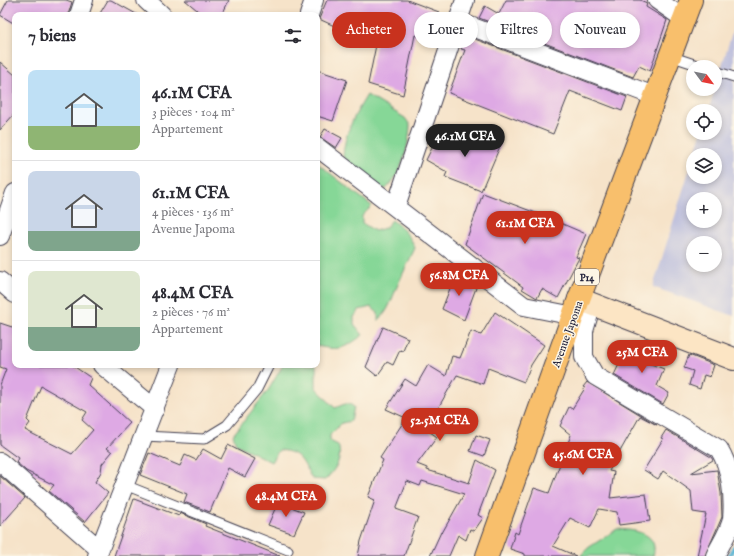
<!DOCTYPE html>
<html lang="fr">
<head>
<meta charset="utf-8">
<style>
  body { margin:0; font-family:"IM FELL English",serif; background:#f7f7f7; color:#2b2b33; height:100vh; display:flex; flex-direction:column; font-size:15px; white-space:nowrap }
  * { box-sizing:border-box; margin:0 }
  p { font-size:13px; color:#7c7c81 }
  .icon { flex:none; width:22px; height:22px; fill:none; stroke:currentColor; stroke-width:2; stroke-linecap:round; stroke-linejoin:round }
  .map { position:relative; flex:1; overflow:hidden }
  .side { position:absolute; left:12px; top:12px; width:308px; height:356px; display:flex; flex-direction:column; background:#fff; border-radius:8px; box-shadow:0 2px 6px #0003 }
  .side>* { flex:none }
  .hud { position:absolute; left:332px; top:12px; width:342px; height:36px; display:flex; gap:8px }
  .needle { width:26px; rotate:122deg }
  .fabs { position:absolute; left:686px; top:60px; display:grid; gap:8px }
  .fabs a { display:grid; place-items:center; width:36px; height:36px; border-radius:50%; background:#fff; box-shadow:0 2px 6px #0003; font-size:20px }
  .price { position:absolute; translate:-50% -34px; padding:0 9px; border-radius:14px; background:#c8321e; color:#fff; font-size:13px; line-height:26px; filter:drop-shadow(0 1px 2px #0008) }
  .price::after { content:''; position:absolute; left:50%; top:24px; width:12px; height:9px; margin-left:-6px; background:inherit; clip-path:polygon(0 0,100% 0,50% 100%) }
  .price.selected { background:#222; color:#fff }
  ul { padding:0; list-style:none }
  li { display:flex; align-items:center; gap:12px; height:100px; padding:0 16px }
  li+li { border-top:1px solid #e1e1e2 }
  li span { display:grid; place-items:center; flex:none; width:112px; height:80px; border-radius:8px; color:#555 }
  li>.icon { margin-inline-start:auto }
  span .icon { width:48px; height:48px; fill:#fffc; stroke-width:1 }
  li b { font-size:17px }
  h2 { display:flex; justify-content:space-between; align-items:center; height:48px; padding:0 16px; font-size:17px }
  .chip { padding:0 14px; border-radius:18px; background:#fff; box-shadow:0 2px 6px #0003; font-size:14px; line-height:36px }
  .chip.selected { background:#c8321e; color:#fff }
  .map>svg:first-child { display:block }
  .industrial { fill:#c1c2dd; fill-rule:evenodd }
  .green { fill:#86d797; stroke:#547c69 }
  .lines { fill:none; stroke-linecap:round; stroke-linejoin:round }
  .stream { stroke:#59b7d7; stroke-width:4.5 }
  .building { fill:#dea9e4; fill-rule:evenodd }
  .lane-casing { stroke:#423f50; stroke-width:11 }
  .street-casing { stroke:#423f50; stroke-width:20 }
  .secondary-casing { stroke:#423f50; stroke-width:24 }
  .primary-casing { stroke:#423f50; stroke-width:24 }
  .lane { stroke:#fff; stroke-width:9 }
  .street { stroke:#fff; stroke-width:18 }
  .secondary { stroke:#fce5c4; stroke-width:22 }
  .primary { stroke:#f8bf6c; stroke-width:22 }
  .labels { text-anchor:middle; stroke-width:3; stroke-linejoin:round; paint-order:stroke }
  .shield { fill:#fcf5e5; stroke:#63616e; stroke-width:1 }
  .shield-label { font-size:10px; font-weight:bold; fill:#22223b }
  .street-label { font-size:11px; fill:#22223b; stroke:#fcf5e5 }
</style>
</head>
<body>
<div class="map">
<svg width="734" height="556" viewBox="0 0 734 556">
  <rect width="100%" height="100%" fill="#fcf5e5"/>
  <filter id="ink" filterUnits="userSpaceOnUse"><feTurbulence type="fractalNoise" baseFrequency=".025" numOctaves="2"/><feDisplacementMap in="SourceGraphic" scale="8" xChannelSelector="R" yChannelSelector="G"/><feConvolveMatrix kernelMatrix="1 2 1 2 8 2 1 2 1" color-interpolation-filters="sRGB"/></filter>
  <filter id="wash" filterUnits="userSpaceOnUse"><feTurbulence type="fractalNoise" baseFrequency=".012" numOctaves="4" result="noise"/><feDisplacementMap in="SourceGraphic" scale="16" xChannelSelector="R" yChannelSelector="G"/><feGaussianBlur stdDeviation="0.9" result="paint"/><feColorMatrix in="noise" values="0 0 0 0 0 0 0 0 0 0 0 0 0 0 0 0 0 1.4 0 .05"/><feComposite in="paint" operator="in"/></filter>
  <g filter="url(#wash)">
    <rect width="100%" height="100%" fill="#f6e3c9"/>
    <path class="industrial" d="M734 26V316L653 287 693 158V177H715V155H694L701 133H715V111H708ZM693 199H715V221H693ZM693 243H715V265H693Z"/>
    <path class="green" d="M367 95 405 118 410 125C409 146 402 174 386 189L380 188 343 157C344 134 355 114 367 95Z
      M317 163 372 206 362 216V223L375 231 385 228 392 220C402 228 410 235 415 248 410 259 404 271 399 282 392 297 390 310 378 321V313L371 307 359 310 354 317V324L363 335C344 349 339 351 317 346Z
      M283 365H316V388L335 408C343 405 347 401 354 407L351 421 342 423 330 435V441L338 445C343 459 335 470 325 480L312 479C302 461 301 452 279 450L271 462 236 444 233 435 269 389Z
      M617 529C633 530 660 532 653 556H580L588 548Z"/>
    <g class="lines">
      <path class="stream" d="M729 556 734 547"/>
    </g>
    <g id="blocks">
      <path class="building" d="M8 0H66L72 2 68 15H15V24L0 15Z
        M108 0H111L138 15H99Z
        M185 0H229L222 15H203Z
        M327 0H407L439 12 428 40 415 35 403 95 368 84 382 16 369 13 361 38 319 19Z
        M506 0H640L647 3 646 7 667 20 650 71 639 66 633 77 479 18 485 6 499 14Z
        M467 36 627 97 622 111 570 91 553 134 449 93 465 50 461 49Z
        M0 62 15 75V113L0 130Z
        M317 70 347 80 333 121 317 116Z
        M325 129 342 138 336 148 320 137Z
        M441 130 460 140 464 130 501 144 481 191 445 177 447 172 426 160Z
        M483 193 544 216 586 234 576 257 579 258 558 298 542 289 537 298 522 289 523 287 465 244Z
        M456 273 476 288 464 320 442 309Z
        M495 312 544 345 531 365 524 382 488 368 483 384 457 375 426 429 437 437 417 464 427 468V470L469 483 477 460 495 470 478 515 483 518 474 531 470 529 466 540 458 535 449 556H430L441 532 442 533 464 494 422 481 420 486 407 481 396 509 418 517 404 556H358L361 541 375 500 368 497 383 460 380 458 406 418 386 409 405 379 416 386 428 365 446 376 452 356 460 358 471 331 481 335Z
        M0 323 15 328V365H72L91 378 88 385 130 423 107 448 112 452 102 464 101 472 95 482 108 493 85 522 49 491 54 485 26 471 16 462 18 458 0 445V385L6 369 0 367ZM41 386 87 412 82 420 93 430 72 454 25 430 30 423 27 420Z
        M383 327 408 338 403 351 400 350 393 365 387 362 377 376 366 367Z
        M637 344 653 351 648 363 664 369 657 386 669 393 663 404 614 375 622 358 629 361Z
        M689 355 714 365 710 377 704 375 700 389 689 385 693 371 684 368Z
        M587 382 657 425 640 416 609 471 614 472 610 498 646 494 650 521 619 525 617 512 599 509 590 528 570 518 553 546 576 556H525V554L510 549 515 532 518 534 534 488 549 493 571 435 560 426 569 407 572 409 585 388 583 387Z
        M666 430 711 457 713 460 691 473 717 470 721 493 722 517 705 556H697L706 514 693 512 691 491 663 471 658 479 644 470 663 439 661 438Z
        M476 435 490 440 484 456 470 451Z
        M228 445 255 459 245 477 228 468 210 512 184 502 187 494 140 475 149 453 180 466 185 455 196 460 203 449 221 459Z
        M0 476 25 498 0 526Z
        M134 499 179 516 180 513 206 524 205 526 280 556H114Z
        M278 502 304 512 294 534 268 525Z"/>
    </g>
  </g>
  <g filter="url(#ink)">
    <use href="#blocks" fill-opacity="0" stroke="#423f50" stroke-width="1"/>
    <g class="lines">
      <g class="lane-casing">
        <path id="lane" d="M670 56 703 67
          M715 71 734 77
          M144 436 204 439 227 425 257 389 269 365
          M125 485 288 550"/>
      </g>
      <g class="street-casing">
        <path id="street" d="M146 0 162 15
          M657 0 684 19
          M79 15 84 0
          M309 15 314 0
          M457 21 654 96
          M317 147 524 306 574 316
          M396 206 465 0
          M0 236 15 193
          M0 281 15 294
          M592 304 584 331V357L595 376 719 449C731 468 734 496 732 519 730 531 720 545 715 556
          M102 365 155 409
          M0 462 99 549
          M97 556 171 365"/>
      </g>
      <g class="secondary-casing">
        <path id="secondary" d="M579 299 734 359"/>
      </g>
      <g class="primary-casing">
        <path id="primary" d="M487 556 579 299 691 0"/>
      </g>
      <use href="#lane" class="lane"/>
      <use href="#street" class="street"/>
      <use href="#secondary" class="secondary"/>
      <use href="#primary" class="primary"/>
    </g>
  </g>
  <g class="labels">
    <rect class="shield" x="575" y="269" width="24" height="16" rx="3"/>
    <g class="shield-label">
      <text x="587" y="281">P14</text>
    </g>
    <g class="street-label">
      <text transform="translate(567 334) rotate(-70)" y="4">Avenue Japoma</text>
    </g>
  </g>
</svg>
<div class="fabs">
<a><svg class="needle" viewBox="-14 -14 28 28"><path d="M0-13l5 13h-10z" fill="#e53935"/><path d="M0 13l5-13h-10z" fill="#7c7c81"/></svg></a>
<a><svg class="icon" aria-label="locate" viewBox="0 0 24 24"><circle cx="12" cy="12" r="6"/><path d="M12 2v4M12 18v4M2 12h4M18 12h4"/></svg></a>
<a><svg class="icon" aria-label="layers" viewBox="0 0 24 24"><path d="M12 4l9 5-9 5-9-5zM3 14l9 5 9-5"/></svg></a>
<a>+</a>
<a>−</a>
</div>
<b class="price selected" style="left:465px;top:158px">46.1M CFA</b>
<b class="price" style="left:525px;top:245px">61.1M CFA</b>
<b class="price" style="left:459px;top:297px">56.8M CFA</b>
<b class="price" style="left:642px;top:374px">25M CFA</b>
<b class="price" style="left:440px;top:442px">52.5M CFA</b>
<b class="price" style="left:583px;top:476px">45.6M CFA</b>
<b class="price" style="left:286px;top:518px">48.4M CFA</b>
<div class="hud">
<a class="chip selected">Acheter</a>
<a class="chip">Louer</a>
<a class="chip">Filtres</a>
<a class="chip">Nouveau</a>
</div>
<section class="side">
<h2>7 biens<svg class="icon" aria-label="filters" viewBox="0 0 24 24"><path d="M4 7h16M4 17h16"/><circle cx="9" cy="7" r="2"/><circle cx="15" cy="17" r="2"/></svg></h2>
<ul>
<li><span style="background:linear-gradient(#bfe0f5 70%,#8fb573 0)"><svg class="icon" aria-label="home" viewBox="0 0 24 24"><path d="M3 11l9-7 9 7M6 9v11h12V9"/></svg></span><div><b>46.1M CFA</b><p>3 pièces · 104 m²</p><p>Appartement</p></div></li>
<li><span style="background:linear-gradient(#c9d6e8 75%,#7fa58c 0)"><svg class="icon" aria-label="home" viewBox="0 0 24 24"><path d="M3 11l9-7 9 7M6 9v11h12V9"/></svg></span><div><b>61.1M CFA</b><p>4 pièces · 136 m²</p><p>Avenue Japoma</p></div></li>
<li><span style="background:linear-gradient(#dfe7d0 70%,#7fa58c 0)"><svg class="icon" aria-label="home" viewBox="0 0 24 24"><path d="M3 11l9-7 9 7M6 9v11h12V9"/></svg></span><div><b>48.4M CFA</b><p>2 pièces · 76 m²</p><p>Appartement</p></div></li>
</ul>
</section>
</div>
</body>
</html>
